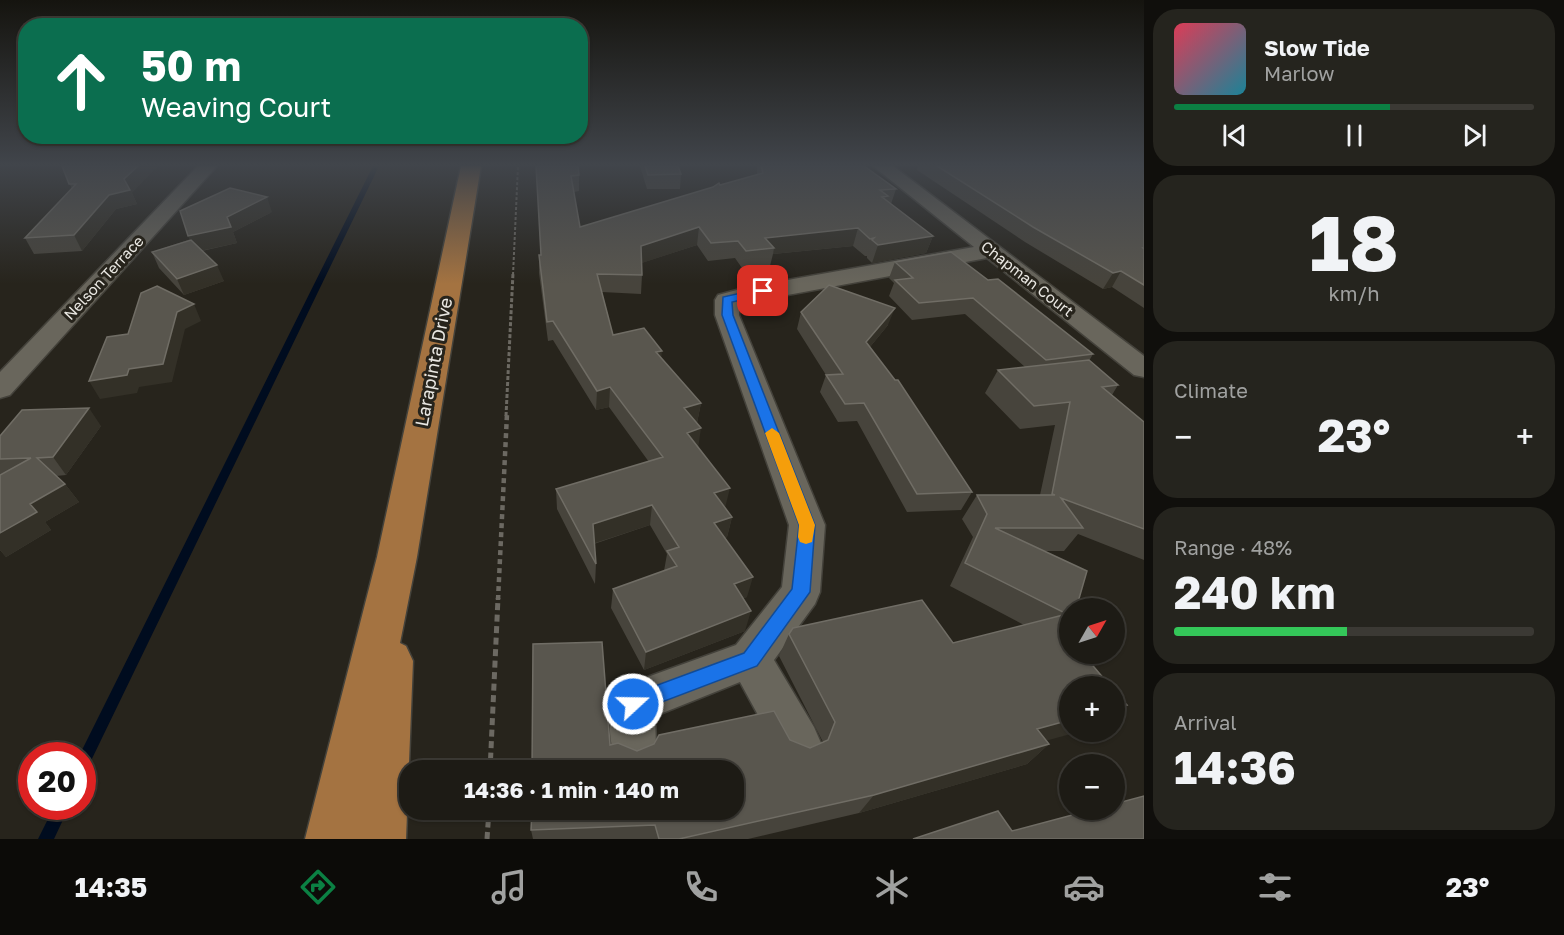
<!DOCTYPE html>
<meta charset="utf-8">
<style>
body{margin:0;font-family:"Golos Text",sans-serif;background:#25241e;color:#f1f3f6;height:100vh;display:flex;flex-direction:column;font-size:22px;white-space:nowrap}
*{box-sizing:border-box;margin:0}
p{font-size:20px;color:#a0a1a0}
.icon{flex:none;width:33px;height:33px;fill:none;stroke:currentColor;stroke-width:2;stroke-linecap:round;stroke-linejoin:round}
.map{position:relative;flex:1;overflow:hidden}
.drawer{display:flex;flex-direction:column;gap:9px;padding:9px;background:#100f0c;width:420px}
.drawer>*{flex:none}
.top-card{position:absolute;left:18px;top:18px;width:570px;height:126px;border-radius:24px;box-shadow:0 2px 4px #0004,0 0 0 2px #3b3934;background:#0b6e4f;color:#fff;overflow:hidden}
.needle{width:39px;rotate:51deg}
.buttons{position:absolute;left:1059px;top:598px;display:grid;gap:12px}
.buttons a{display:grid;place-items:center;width:66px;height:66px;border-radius:50%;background:#1d1b15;box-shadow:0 2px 4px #0004,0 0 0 2px #3b3934;font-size:30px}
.speed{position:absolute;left:18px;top:742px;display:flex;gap:12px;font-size:30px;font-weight:700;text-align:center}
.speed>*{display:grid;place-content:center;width:78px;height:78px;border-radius:50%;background:#1d1b15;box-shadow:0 2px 4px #0004,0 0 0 2px #3b3934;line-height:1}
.speed .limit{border:9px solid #d22;background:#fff;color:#111}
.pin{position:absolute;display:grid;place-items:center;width:51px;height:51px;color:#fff;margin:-26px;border-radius:12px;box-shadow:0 3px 9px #0006}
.me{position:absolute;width:66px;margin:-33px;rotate:69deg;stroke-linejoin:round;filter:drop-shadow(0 0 4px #0008)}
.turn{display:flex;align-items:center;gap:21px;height:126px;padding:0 24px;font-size:27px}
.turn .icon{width:78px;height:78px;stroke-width:2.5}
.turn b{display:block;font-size:42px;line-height:51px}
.big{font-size:45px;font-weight:700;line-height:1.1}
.drawer .tile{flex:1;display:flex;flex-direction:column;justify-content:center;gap:9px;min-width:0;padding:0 21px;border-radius:24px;background:#25241e}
.drawer .dial{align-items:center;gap:0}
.dial b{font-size:78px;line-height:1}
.song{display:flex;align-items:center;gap:18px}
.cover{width:72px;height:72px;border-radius:9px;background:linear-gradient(135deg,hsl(350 70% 55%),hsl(190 70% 35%))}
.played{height:6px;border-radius:3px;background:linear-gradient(90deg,#0b8043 60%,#3b3934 60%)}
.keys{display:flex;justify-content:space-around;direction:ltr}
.heat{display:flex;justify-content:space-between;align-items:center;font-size:33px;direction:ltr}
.charge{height:9px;border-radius:4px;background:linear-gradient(90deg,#34c759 48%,#3b3934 0)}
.trip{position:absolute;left:399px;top:760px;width:345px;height:60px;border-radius:24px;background:#1d1b15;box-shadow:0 2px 4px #0004,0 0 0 2px #3b3934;font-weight:700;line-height:60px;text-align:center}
.tabs{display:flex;height:96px;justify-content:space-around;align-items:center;background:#0c0b08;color:#a0a1a0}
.tabs .icon{width:42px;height:42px}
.tabs .selected{color:#0b8043}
.tabs b{font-size:27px;color:#f1f3f6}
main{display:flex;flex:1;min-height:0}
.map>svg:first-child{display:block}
</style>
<main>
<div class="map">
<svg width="1144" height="839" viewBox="0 0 1144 839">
<rect width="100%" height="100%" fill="#27241c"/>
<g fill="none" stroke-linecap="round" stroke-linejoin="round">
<path fill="#000c1f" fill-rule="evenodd" d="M373,166h6l-292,603 -5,2v-15h-3z
M54,807h15l-15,32h-16z"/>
<defs>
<path id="minor" d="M198,166h19l-207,229 -10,3v-26z
M873,166h20l251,190v21l-10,-2 -147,-117 -248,46v11l86,210 -5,67 -5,12 -41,56 40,67 7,16 -7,16 -16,7 -16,-7 -42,-77 -85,34 1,30 -7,16 -16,7 -16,-7c-10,-23 -9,-51 0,-74l119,-43 46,-58 7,-62 -74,-210v-15l3,-5 30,-8 226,-40z"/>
<path id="major" d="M461,166h20l-64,391 -17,86 6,3 7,15 -7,178h-101l72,-282z"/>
</defs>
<use href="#minor" stroke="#44423b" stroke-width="3"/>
<use href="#major" stroke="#44423b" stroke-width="3"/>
<path stroke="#6c6962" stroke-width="2" stroke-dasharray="3 2" stroke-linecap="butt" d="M513,275l5,-109"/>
<path stroke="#6c6962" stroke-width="3" stroke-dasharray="4 2" stroke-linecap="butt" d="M506,416l7,-143"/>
<path stroke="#6c6962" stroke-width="4.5" stroke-dasharray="5 4" stroke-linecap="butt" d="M498,600l9,-186"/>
<path stroke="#6c6962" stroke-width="5" stroke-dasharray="7 4.5" stroke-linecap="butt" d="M490,771l8,-173
M487,839l2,-29"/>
<use href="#minor" fill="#69665c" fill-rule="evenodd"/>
<use href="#major" fill="#a47341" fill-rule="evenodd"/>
</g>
<path fill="#47443c" d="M62,166l70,27 5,11 -21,5 -34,42 -48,3 -9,-16 47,-49z
M536,166l43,9v16l-5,1 6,35 177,-53v-8h107l32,23 -5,15 42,32 -7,17 -54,10 -5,-5v-2h-2l-12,-10 -80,8 -3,12 -28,2 -7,-10 -27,3 -11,-16 -56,18 1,12 -1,19 -39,-2 11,43 48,24 40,44 -4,20 1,24 27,61 7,9 -5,20 -2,1 22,59 -4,1 2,33 -101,39 -33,-62 2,-19 51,-18 3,-17 -17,-29 -56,19 2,20 -1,20 -38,-75 -1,-20 93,-27 -40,-55 -13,3 -43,-70 -5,1 -9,-68v-18h2z
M640,166h38l3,8 -1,15h-33z
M918,166h226v142l-32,-21 -9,2 -78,-47 -108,-72z
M272,212l-39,20 4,11 -35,8 22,30 -40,14 -25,-27 -7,-16z
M895,262l93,18 105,74 -4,7 29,24 -6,10 32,27v138l-66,-26 -14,17h-19l25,58 -24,132 3,3 -22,20 -168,49 -111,26h-215l-2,-9 1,-59 78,-26 27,6 153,-11 20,8 13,-6 -44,-86 10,-22 164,9 71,-18 -74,-39 23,-49 -11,-18 15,-24h63l15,-70 -35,4 -35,-36 13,-23 27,-3 -60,-53 -53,6 -23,-24 5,-13 -5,-5z
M801,312l87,13 -18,22 102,145 -11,18 -54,2 -50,-91 -19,1 -18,-30 6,-17 -29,-46z
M101,426l-35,49 -10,1 9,8 14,18 -34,20 6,8 -45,27 -6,-7v-114z"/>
<path fill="#333027" d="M138,166h20l-26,27 5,11 -21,5 -34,42 -8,-16 35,-40z
M267,197l5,15 -39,20 4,11 -42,9 -7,-16z
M699,227l-2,18 -58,19 2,-18z
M858,228l-5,18 -80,8 1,-6 -9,-10z
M933,236l-7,17 -54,10 6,-18z
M217,265l7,16 -40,14 -7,-16z
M1121,271l-9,16 -9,2 10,-16z
M194,304l7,17 -16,8 -13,53 -33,5 -2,6 -37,6 -11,-18 40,-12 48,-57z
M895,308l-7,17 -28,34 6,-17z
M662,351l-2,19 -4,-18z
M610,387l-1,20 -13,3 1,-19z
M701,403l-4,20 -16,5 3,-20z
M89,408l12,18 -35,49 -13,-18z
M701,428l-3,21 -11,-16z
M65,484l14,18 -34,20 6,8 -45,27 -6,-7v-17l30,-29z
M730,488l-5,20 -11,-15z
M652,505l-2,20 -58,19 1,-20z
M732,517l-5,20 -17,6 4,-20z
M753,577l-6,20 -19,7 6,-20z
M751,611l-6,20 -101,39 2,-18z
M1127,705l-13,10v-7z
M1070,720v12h8l-62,17 21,-20z
M1049,744l-22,20 -168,49 15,-18z"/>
<path fill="#59564e" stroke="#706d65" stroke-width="1.5" d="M62,166h76l-14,13 6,11 -21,5 -35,40 -49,3 51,-54h-7z
M536,166h42l1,9 -8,1 9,51 133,-40 6,-4 1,2 43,-12 -2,-7h103l32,23 -16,1 8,6 -6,1 51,39 -55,9 -6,-5 2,-2 -4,1 -12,-11 -93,10 9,10 -28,3 -8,-10 -27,2 -12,-16 -58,19 1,29 -45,-1 16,61 31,-7 18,23 -6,1 45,51 -17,5 17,20 -14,5 43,55 -16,5 18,24 -18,6 39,54 -19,7 17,27 -105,41 -33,-63 64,-23 -10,-15 12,-4 -27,-42 -59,19 3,40 -40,-75 107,-32 -53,-70 -13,4 -44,-70 -6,1 -8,-67h2z
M645,166h33l3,8 -33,1z
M937,166h207v82h-1l1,1v36l-23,-14 -8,2 -80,-46z
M230,188l37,9 -40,20 4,10 -43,9 -8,-25z
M191,240l26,25 -40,14 -25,-27z
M951,252l37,28 10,-1 95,75 -47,6 -73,-62 -54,5 -24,-23 18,-2 -18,-16z
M829,285l66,23 -29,34 29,38h3l74,112 -55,2 -53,-91 -19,1 -19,-29 17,-1 -42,-62z
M157,286l37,18 -17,8 -14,52 -34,5 -2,6 -38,6 18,-44 21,-3 13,-41z
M1089,360l29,25 -16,2 42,35v107l-83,-31 22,30h-88l92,43 -11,38h-6v23l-2,5 2,2v15h13l28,33h-41v33l-33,9 12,15 -175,51 -195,44h-20l-4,-14 -124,5 1,-20h202v-39h-202l1,-127 69,-2 8,103 8,-2 19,8 17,-7 5,-9 115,-24 16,29 20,8 18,-8 7,-18 -46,-88 4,-6 129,-28 31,43 114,-29 -102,-51 22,-49 -10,-19h78l-3,-1 18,-92 -36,4 -36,-36z
M89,408l-36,49 -16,1 28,26 -35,20 7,8 -37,21v-58l31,-17 -31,1v-23l22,-26z
M1114,691l13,14 -13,3z
M1144,796v43h-231l85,-28 14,20 79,-21h23v-6z"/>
<linearGradient id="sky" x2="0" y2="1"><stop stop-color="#15140f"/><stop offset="0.58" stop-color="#41454b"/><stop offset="1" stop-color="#41454b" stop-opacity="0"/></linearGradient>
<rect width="1144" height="284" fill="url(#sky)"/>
<path fill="#1a73e8" stroke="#114b97" stroke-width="1.5" d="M763,288l4,1v5l-35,8 1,13 82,210 -5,67 -53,74 -124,47 -8,-3 -2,-6 2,-7 119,-44 48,-64 7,-64 -77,-210 1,-18z"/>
<path fill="#f59e0b" d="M772,428l7,5 36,92 -3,17 -6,2 -6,-2 -2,-5 1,-12 -34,-92z"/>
<g text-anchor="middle" stroke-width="6" stroke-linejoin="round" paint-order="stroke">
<g font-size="15" fill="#eae8e3" stroke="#27241c">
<text transform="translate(104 278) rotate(-47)" y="5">Nelson Terrace</text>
<text transform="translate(1027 279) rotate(38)" y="5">Chapman Court</text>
</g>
<g font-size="18" fill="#eae8e3" stroke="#27241c">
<text transform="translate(434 362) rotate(-79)" y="6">Larapinta Drive</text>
</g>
</g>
</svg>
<div class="buttons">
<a><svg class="needle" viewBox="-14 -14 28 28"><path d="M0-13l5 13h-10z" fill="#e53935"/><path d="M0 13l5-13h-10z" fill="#a0a1a0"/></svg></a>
<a>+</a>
<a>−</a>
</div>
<div class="speed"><div class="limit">20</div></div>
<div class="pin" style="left:763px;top:291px;background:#d93025"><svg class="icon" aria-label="arrive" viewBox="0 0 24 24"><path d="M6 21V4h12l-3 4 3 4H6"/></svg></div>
<svg class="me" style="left:633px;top:704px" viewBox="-20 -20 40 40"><circle r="17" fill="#1a73e8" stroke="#fff" stroke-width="3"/><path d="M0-11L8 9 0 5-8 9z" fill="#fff"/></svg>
<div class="trip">14:36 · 1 min · 140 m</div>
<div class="top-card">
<div class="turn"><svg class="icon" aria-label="ahead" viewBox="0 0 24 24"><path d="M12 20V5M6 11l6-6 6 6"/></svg><div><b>50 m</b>Weaving Court</div></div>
</div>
</div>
<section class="drawer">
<div class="tile">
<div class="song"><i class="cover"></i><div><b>Slow Tide</b><p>Marlow</p></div></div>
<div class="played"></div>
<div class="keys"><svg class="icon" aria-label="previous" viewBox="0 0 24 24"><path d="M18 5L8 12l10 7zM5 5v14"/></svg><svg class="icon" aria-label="pause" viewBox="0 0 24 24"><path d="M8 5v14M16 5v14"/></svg><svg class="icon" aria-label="next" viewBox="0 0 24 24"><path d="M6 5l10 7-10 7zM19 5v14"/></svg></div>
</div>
<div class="tile dial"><b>18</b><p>km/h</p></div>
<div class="tile"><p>Climate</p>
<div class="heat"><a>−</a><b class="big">23°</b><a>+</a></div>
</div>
<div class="tile"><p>Range · 48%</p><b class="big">240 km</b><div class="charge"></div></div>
<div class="tile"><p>Arrival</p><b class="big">14:36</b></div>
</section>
</main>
<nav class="tabs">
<b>14:35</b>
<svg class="icon selected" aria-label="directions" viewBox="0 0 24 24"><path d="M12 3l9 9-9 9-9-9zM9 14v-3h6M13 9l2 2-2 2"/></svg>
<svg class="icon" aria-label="music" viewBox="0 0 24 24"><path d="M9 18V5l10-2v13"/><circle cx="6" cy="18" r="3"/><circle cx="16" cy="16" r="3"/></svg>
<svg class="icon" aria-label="phone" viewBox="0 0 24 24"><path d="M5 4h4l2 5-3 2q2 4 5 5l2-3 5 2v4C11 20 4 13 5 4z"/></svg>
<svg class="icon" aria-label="climate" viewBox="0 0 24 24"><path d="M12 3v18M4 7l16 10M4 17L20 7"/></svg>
<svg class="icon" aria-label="car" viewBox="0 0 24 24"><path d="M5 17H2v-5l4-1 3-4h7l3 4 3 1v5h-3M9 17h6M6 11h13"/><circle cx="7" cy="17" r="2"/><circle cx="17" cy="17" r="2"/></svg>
<svg class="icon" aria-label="filters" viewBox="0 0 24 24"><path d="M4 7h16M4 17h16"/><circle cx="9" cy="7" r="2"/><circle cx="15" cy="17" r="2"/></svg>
<b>23°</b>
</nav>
